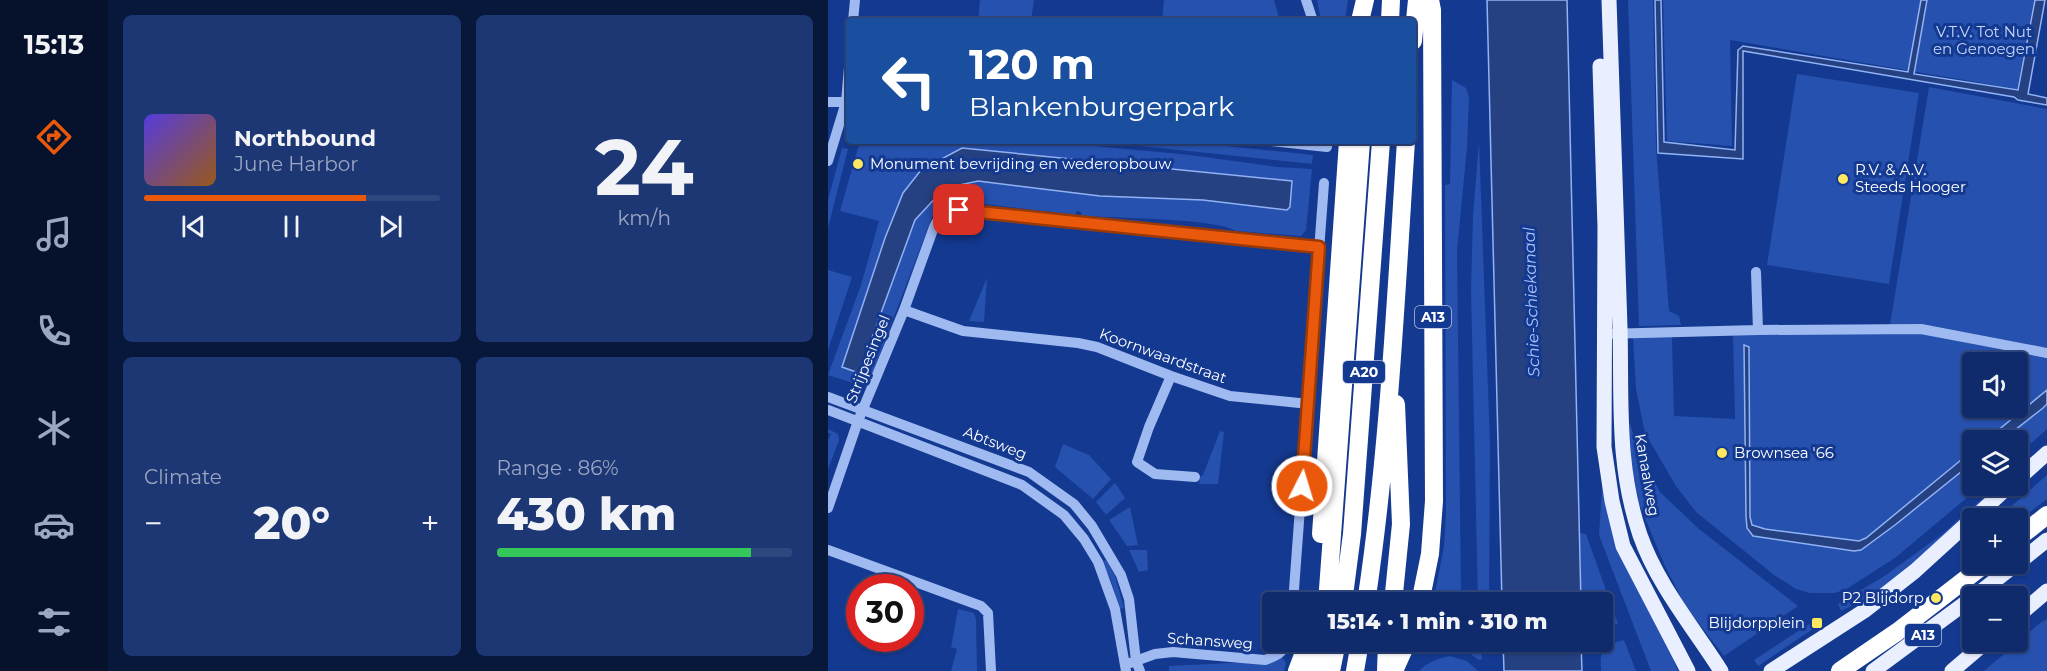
<!DOCTYPE html>
<meta charset="utf-8">
<style>
body{margin:0;font-family:Montserrat,sans-serif;background:#1d3774;color:#f1f3f6;height:100vh;display:flex;flex-direction:column;font-size:22px;white-space:nowrap}
*{box-sizing:border-box;margin:0}
p{font-size:20px;color:#9ba7c2}
.icon{flex:none;width:33px;height:33px;fill:none;stroke:currentColor;stroke-width:2;stroke-linecap:round;stroke-linejoin:round}
.map{position:relative;flex:1;overflow:hidden}
.drawer{display:flex;flex-direction:column;gap:15px;padding:15px;background:#08183b;width:720px}
.drawer>*{flex:none}
.guide{position:absolute;left:18px;top:18px;width:570px;height:126px;border-radius:6px;box-shadow:0 2px 4px #0004,0 0 0 2px #2f477f;background:#1a4fa0;color:#fff;overflow:hidden}
.tools{position:absolute;left:1134px;top:352px;display:grid;gap:12px}
.tools a{display:grid;place-items:center;width:66px;height:66px;border-radius:6px;background:#0f2b6c;box-shadow:0 2px 4px #0004,0 0 0 2px #2f477f;font-size:30px}
.speed{position:absolute;left:18px;top:574px;display:flex;gap:12px;font-size:30px;font-weight:700;text-align:center}
.speed>*{display:grid;place-content:center;width:78px;height:78px;border-radius:50%;background:#0f2b6c;box-shadow:0 2px 4px #0004,0 0 0 2px #2f477f;line-height:1}
.speed .limit{border:9px solid #d22;background:#fff;color:#111}
.pin{position:absolute;display:grid;place-items:center;width:51px;height:51px;color:#fff;margin:-26px;border-radius:12px;box-shadow:0 3px 9px #0006}
.me{position:absolute;width:66px;margin:-33px;rotate:5deg;stroke-linejoin:round;filter:drop-shadow(0 0 4px #0008)}
.turn{display:flex;align-items:center;gap:21px;height:126px;padding:0 24px;font-size:27px}
.turn .icon{width:78px;height:78px;stroke-width:2.5}
.turn b{display:block;font-size:42px;line-height:51px}
.big{font-size:45px;font-weight:800;line-height:1.1}
.drawer .widget{flex:1;display:flex;flex-direction:column;justify-content:center;gap:9px;min-width:0;padding:0 21px;border-radius:9px;background:#1d3774}
.drawer .dial{align-items:center;gap:0}
.dial b{font-size:78px;line-height:1}
.song{display:flex;align-items:center;gap:18px}
.cover{width:72px;height:72px;border-radius:9px;background:linear-gradient(135deg,hsl(250 70% 55%),hsl(30 70% 35%))}
.played{height:6px;border-radius:3px;background:linear-gradient(90deg,#ea580c 75%,#2f477f 75%)}
.keys{display:flex;justify-content:space-around;direction:ltr}
.heat{display:flex;justify-content:space-between;align-items:center;font-size:33px;direction:ltr}
.charge{height:9px;border-radius:4px;background:linear-gradient(90deg,#34c759 86%,#2f477f 0)}
.drawer .tiles{flex:1;display:grid;gap:15px;grid-template-columns:repeat(2,1fr)}
.trip{position:absolute;left:434px;top:592px;width:351px;height:60px;border-radius:6px;background:#0f2b6c;box-shadow:0 2px 4px #0004,0 0 0 2px #2f477f;font-weight:800;line-height:60px;text-align:center}
main{display:flex;flex:1;min-height:0}
.dock{display:flex;flex-direction:column;width:108px;justify-content:space-around;align-items:center;background:#06112b;color:#9ba7c2}
.dock .icon{width:42px;height:42px}
.dock .on{color:#ea580c}
.dock b{font-size:27px;color:#f1f3f6}
.map>svg:first-child{display:block}
</style>
<main>
<nav class="dock">
<b>15:13</b>
<svg class="icon on" aria-label="directions" viewBox="0 0 24 24"><path d="M12 3l9 9-9 9-9-9zM9 14v-3h6M13 9l2 2-2 2"/></svg>
<svg class="icon" aria-label="music" viewBox="0 0 24 24"><path d="M9 18V5l10-2v13"/><circle cx="6" cy="18" r="3"/><circle cx="16" cy="16" r="3"/></svg>
<svg class="icon" aria-label="phone" viewBox="0 0 24 24"><path d="M5 4h4l2 5-3 2q2 4 5 5l2-3 5 2v4C11 20 4 13 5 4z"/></svg>
<svg class="icon" aria-label="climate" viewBox="0 0 24 24"><path d="M12 3v18M4 7l16 10M4 17L20 7"/></svg>
<svg class="icon" aria-label="car" viewBox="0 0 24 24"><path d="M5 17H2v-5l4-1 3-4h7l3 4 3 1v5h-3M9 17h6M6 11h13"/><circle cx="7" cy="17" r="2"/><circle cx="17" cy="17" r="2"/></svg>
<svg class="icon" aria-label="filters" viewBox="0 0 24 24"><path d="M4 7h16M4 17h16"/><circle cx="9" cy="7" r="2"/><circle cx="15" cy="17" r="2"/></svg>
</nav>
<section class="drawer">
<div class="tiles">
<div class="widget">
<div class="song"><i class="cover"></i><div><b>Northbound</b><p>June Harbor</p></div></div>
<div class="played"></div>
<div class="keys"><svg class="icon" aria-label="previous" viewBox="0 0 24 24"><path d="M18 5L8 12l10 7zM5 5v14"/></svg><svg class="icon" aria-label="pause" viewBox="0 0 24 24"><path d="M8 5v14M16 5v14"/></svg><svg class="icon" aria-label="next" viewBox="0 0 24 24"><path d="M6 5l10 7-10 7zM19 5v14"/></svg></div>
</div>
<div class="widget dial"><b>24</b><p>km/h</p></div>
<div class="widget"><p>Climate</p>
<div class="heat"><a>−</a><b class="big">20°</b><a>+</a></div>
</div>
<div class="widget"><p>Range · 86%</p><b class="big">430 km</b><div class="charge"></div></div>
</div>
</section>
<div class="map">
<svg width="1219" height="671" viewBox="0 0 1219 671">
<rect width="100%" height="100%" fill="#143990"/>
<path fill="#2651af" fill-rule="evenodd" d="M152,0h54l-3,21h-53z
M336,0h110l6,21h-118z
M489,0h31l-3,21h-24z
M800,0h25l3,147 13,164 10,5 2,9 -42,1z
M835,0h371l-17,89 -287,-49 2,106 -65,-5z
M969,74l122,19 -30,191 -122,-19z
M624,80l14,8 3,9 -2,50 -10,104 4,342 -1,10h-27l11,-57 2,-32 -1,-329 5,-1z
M1101,87l118,22v288l-55,44h-20v16l-106,81 -7,3h-8l-104,-13 6,8 101,15 15,-6 103,-82v23h9l-86,72 -50,32 -11,3h-24l-14,-4 -22,-14 -78,-63 -20,-26 -31,-53 -9,-44 -3,-52 39,-1 2,80 61,3 -2,-85 156,-3zM1144,363h46v45h-46z
M32,141h181l149,14 87,12 35,2 -6,61 -5,6 -65,-5c-21,-13 -124,-13 -154,-15l-1,-4 -5,-1v4l-116,-14 -1,5 -14,-1 -11,7 -66,173 -3,2 -37,-12 33,-90 18,-64 -39,-10zM134,148l329,33 -4,29 -84,-10 -103,-4 -122,-15 -23,5 -15,7 -25,27 -73,147 43,-129z
M265,141h52v2l9,1 1,-3h22l136,14 -1,9z
M651,141l11,302 -1,160h-11l-7,-313 2,-74z
M14,148l6,1 -20,79v-28z
M0,270l24,7 -24,73z
M159,278l-3,44 -15,-1z
M1219,404v25l-29,26v-14h-17z
M802,423l8,29 22,40 39,37 99,77 -74,50 -38,-49 -21,-41 -25,-60 -15,-69z
M0,429l10,5 1,6 -11,29v-29l3,-6 -3,-1z
M392,431l4,1 -6,52h-19l1,-7 3,-2z
M235,444l26,11 22,24 -18,20 -38,-32z
M775,473l32,93 43,105h-27l-52,-136z
M1219,475v24l-29,22v-2h-12l-1,-7z
M287,483l10,15 -19,17 -10,-13z
M1169,486h6l-112,97 -21,14 -29,14 -3,-7 48,-29 55,-40z
M302,507l8,38 -11,1 -18,-26z
M752,533l6,1 32,90 -16,4v-25h-21z
M301,550h18l1,20 -9,2z
M278,560l9,16 9,32 -4,1 -10,-31 -8,-16z
M130,609l16,4 2,6 1,52h-26l6,-22 -6,-2z
M1219,619v52h-63l56,-48z
M981,624l4,5 -55,37 -4,-6z
M796,640l12,31h-35c-1,-24 1,-25 23,-31z
M629,642h23l2,17 -3,1 -13,-9 -13,-4z
M453,656l5,7 -2,8h-115v-5l101,-5z
M622,656l17,5 11,10h-59c7,-8 20,-13 31,-15z"/>
<path fill="#254182" stroke="#91b2f4" stroke-width="1.5" d="M659,0h80l14,603h-79z
M827,0h6l3,142 71,8 3,-100 5,-4 165,26 13,-72h6l-13,74 104,16 17,-90h10l-17,94 19,4v7l-29,-5 -4,-3 -271,-46v108l-85,-6z
M134,148l330,33 -2,26 -3,3 -84,-10 -103,-4 -122,-15 -23,5 -15,7 -25,27 -56,153 -17,-6 43,-129 18,-45 18,-23z
M916,345l5,2 1,170 2,8 13,4 94,12 7,-3 106,-87v12l-77,62 -34,25 -7,1 -101,-15 -6,-8 -1,-12z
M1219,390v14l-4,4 -42,33h-16z
M675,642h78l1,29h-78z"/>
<g fill="none" stroke-linecap="round" stroke-linejoin="round">
<path stroke="#9fb9f1" stroke-width="10" d="M478,0l7,21
M25,21l2,-21
M0,102h21
M443,141l56,6v-6
M0,161l18,-59 3,-35
M76,310l59,21 115,12 19,4 74,29 59,20 79,8
M930,330l163,-1 126,24
M775,334l155,-4 -2,-58
M343,376l-22,51 -12,35 18,12 40,3
M0,397l201,75 45,32 18,22 29,49 8,24 7,62 4,10
M0,410l194,75 42,30 20,24 14,23 17,47 11,62
M0,508l30,-87 46,-111 30,-83c5,-12 12,-16 25,-17l360,37
M0,550l153,56 7,7 3,58
M465,603l31,-420
M302,663l25,-9 18,-2 92,8c11,-4 18,-7 23,-18"/>
<path stroke="#e9efff" stroke-width="15" d="M781,0c3,109 7,218 11,327 2,73 -4,137 20,208 17,49 53,92 81,136
M772,66l5,161 -1,220 8,54 11,45 65,125
M1190,479l29,-26
M1145,519l36,-33
M1190,563l29,-23
M1146,597l42,-33
M1190,616l29,-25
M943,671l93,-60 51,-40 57,-52
M1045,671l99,-73
M1124,671l34,-29"/>
<path stroke="#fff" stroke-width="18" d="M532,21l5,-21
M562,21l1,-21
M585,41l4,-41
M493,534l27,-393
M1190,538l29,-23
M499,603l34,-462
M515,603l9,-69 29,-393
M538,603c23,-153 30,-308 40,-462
M565,603l8,-79 -5,-120
M592,603l10,-49 4,-53 -2,-491 -2,-10
M469,671l11,-29
M485,671l7,-29
M503,671l6,-29
M527,671l5,-29
M558,671l1,-29
M566,671l13,-29
M1012,671l57,-39 88,-68"/>
</g>
<g fill="none" stroke-linecap="round" stroke-linejoin="round">
<defs>
<path id="route" d="M131,210l360,37 -17,239"/>
</defs>
<use href="#route" stroke="#983908" stroke-width="15"/>
<use href="#route" stroke="#ea580c" stroke-width="10"/>
</g>
<g fill="#ffe75f" stroke="#143990" stroke-width="2">
<circle cx="30" cy="164" r="6"/>
<circle cx="1015" cy="179" r="6"/>
<circle cx="894" cy="453" r="6"/>
<circle cx="1108" cy="598" r="6"/>
<rect x="983" y="617" width="12" height="12" rx="3"/>
</g>
<g text-anchor="middle" stroke-width="6" stroke-linejoin="round" paint-order="stroke">
<g fill="#143990" stroke="#b8c4de" stroke-width="1.5">
<rect x="587" y="306" width="36" height="22" rx="4.5"/>
<rect x="515" y="361" width="42" height="22" rx="4.5"/>
<rect x="1077" y="624" width="36" height="22" rx="4.5"/>
</g>
<g font-size="14" font-weight="bold" fill="#fff">
<text x="605" y="322">A13</text>
<text x="536" y="377">A20</text>
<text x="1095" y="640">A13</text>
</g>
<g font-size="15" fill="#c6d7fc" stroke="#143990">
<text x="1156" y="37">V.T.V. Tot Nut<tspan x="1156" dy="17">en Genoegen</tspan></text>
</g>
<g font-size="15" fill="#fff" stroke="#143990" text-anchor="start">
<text x="42" y="169">Monument bevrijding en wederopbouw</text>
<text x="1027" y="175">R.V. &amp; A.V.<tspan x="1027" dy="17">Steeds Hooger</tspan></text>
<text x="906" y="458">Brownsea '66</text>
<text x="1096" y="603" text-anchor="end">P2 Blijdorp</text>
<text x="977" y="628" text-anchor="end">Blijdorpplein</text>
</g>
<g font-size="15" fill="#fff" stroke="#143990">
<text transform="translate(335 356) rotate(20)" y="5">Koornwaardstraat</text>
<text transform="translate(40 359) rotate(-68)" y="5">Strijpesingel</text>
<text transform="translate(167 443) rotate(21)" y="5">Abtsweg</text>
<text transform="translate(819 475) rotate(80)" y="5">Kanaalweg</text>
<text transform="translate(382 641) rotate(4)" y="5">Schansweg</text>
</g>
<g font-size="16" font-style="italic" fill="#abc4f8" stroke="#143990">
<text transform="translate(703 302) rotate(-92)" y="6">Schie-Schiekanaal</text>
</g>
</g>
</svg>
<div class="tools">
<a><svg class="icon" aria-label="sound" viewBox="0 0 24 24"><path d="M4 9h4l5-4v14l-5-4H4zM17 9q2 3 0 6"/></svg></a>
<a><svg class="icon" aria-label="layers" viewBox="0 0 24 24"><path d="M12 4l9 5-9 5-9-5zM3 14l9 5 9-5"/></svg></a>
<a>+</a>
<a>−</a>
</div>
<div class="speed"><div class="limit">30</div></div>
<div class="pin" style="left:131px;top:210px;background:#d93025"><svg class="icon" aria-label="arrive" viewBox="0 0 24 24"><path d="M6 21V4h12l-3 4 3 4H6"/></svg></div>
<svg class="me" style="left:474px;top:486px" viewBox="-20 -20 40 40"><circle r="17" fill="#ea580c" stroke="#fff" stroke-width="3"/><path d="M0-11L8 9 0 5-8 9z" fill="#fff"/></svg>
<div class="trip">15:14 · 1 min · 310 m</div>
<div class="guide">
<div class="turn"><svg class="icon" aria-label="left" viewBox="0 0 24 24"><path d="M17 20v-9H6M10 6l-5 5 5 5"/></svg><div><b>120 m</b>Blankenburgerpark</div></div>
</div>
</div>
</main>
